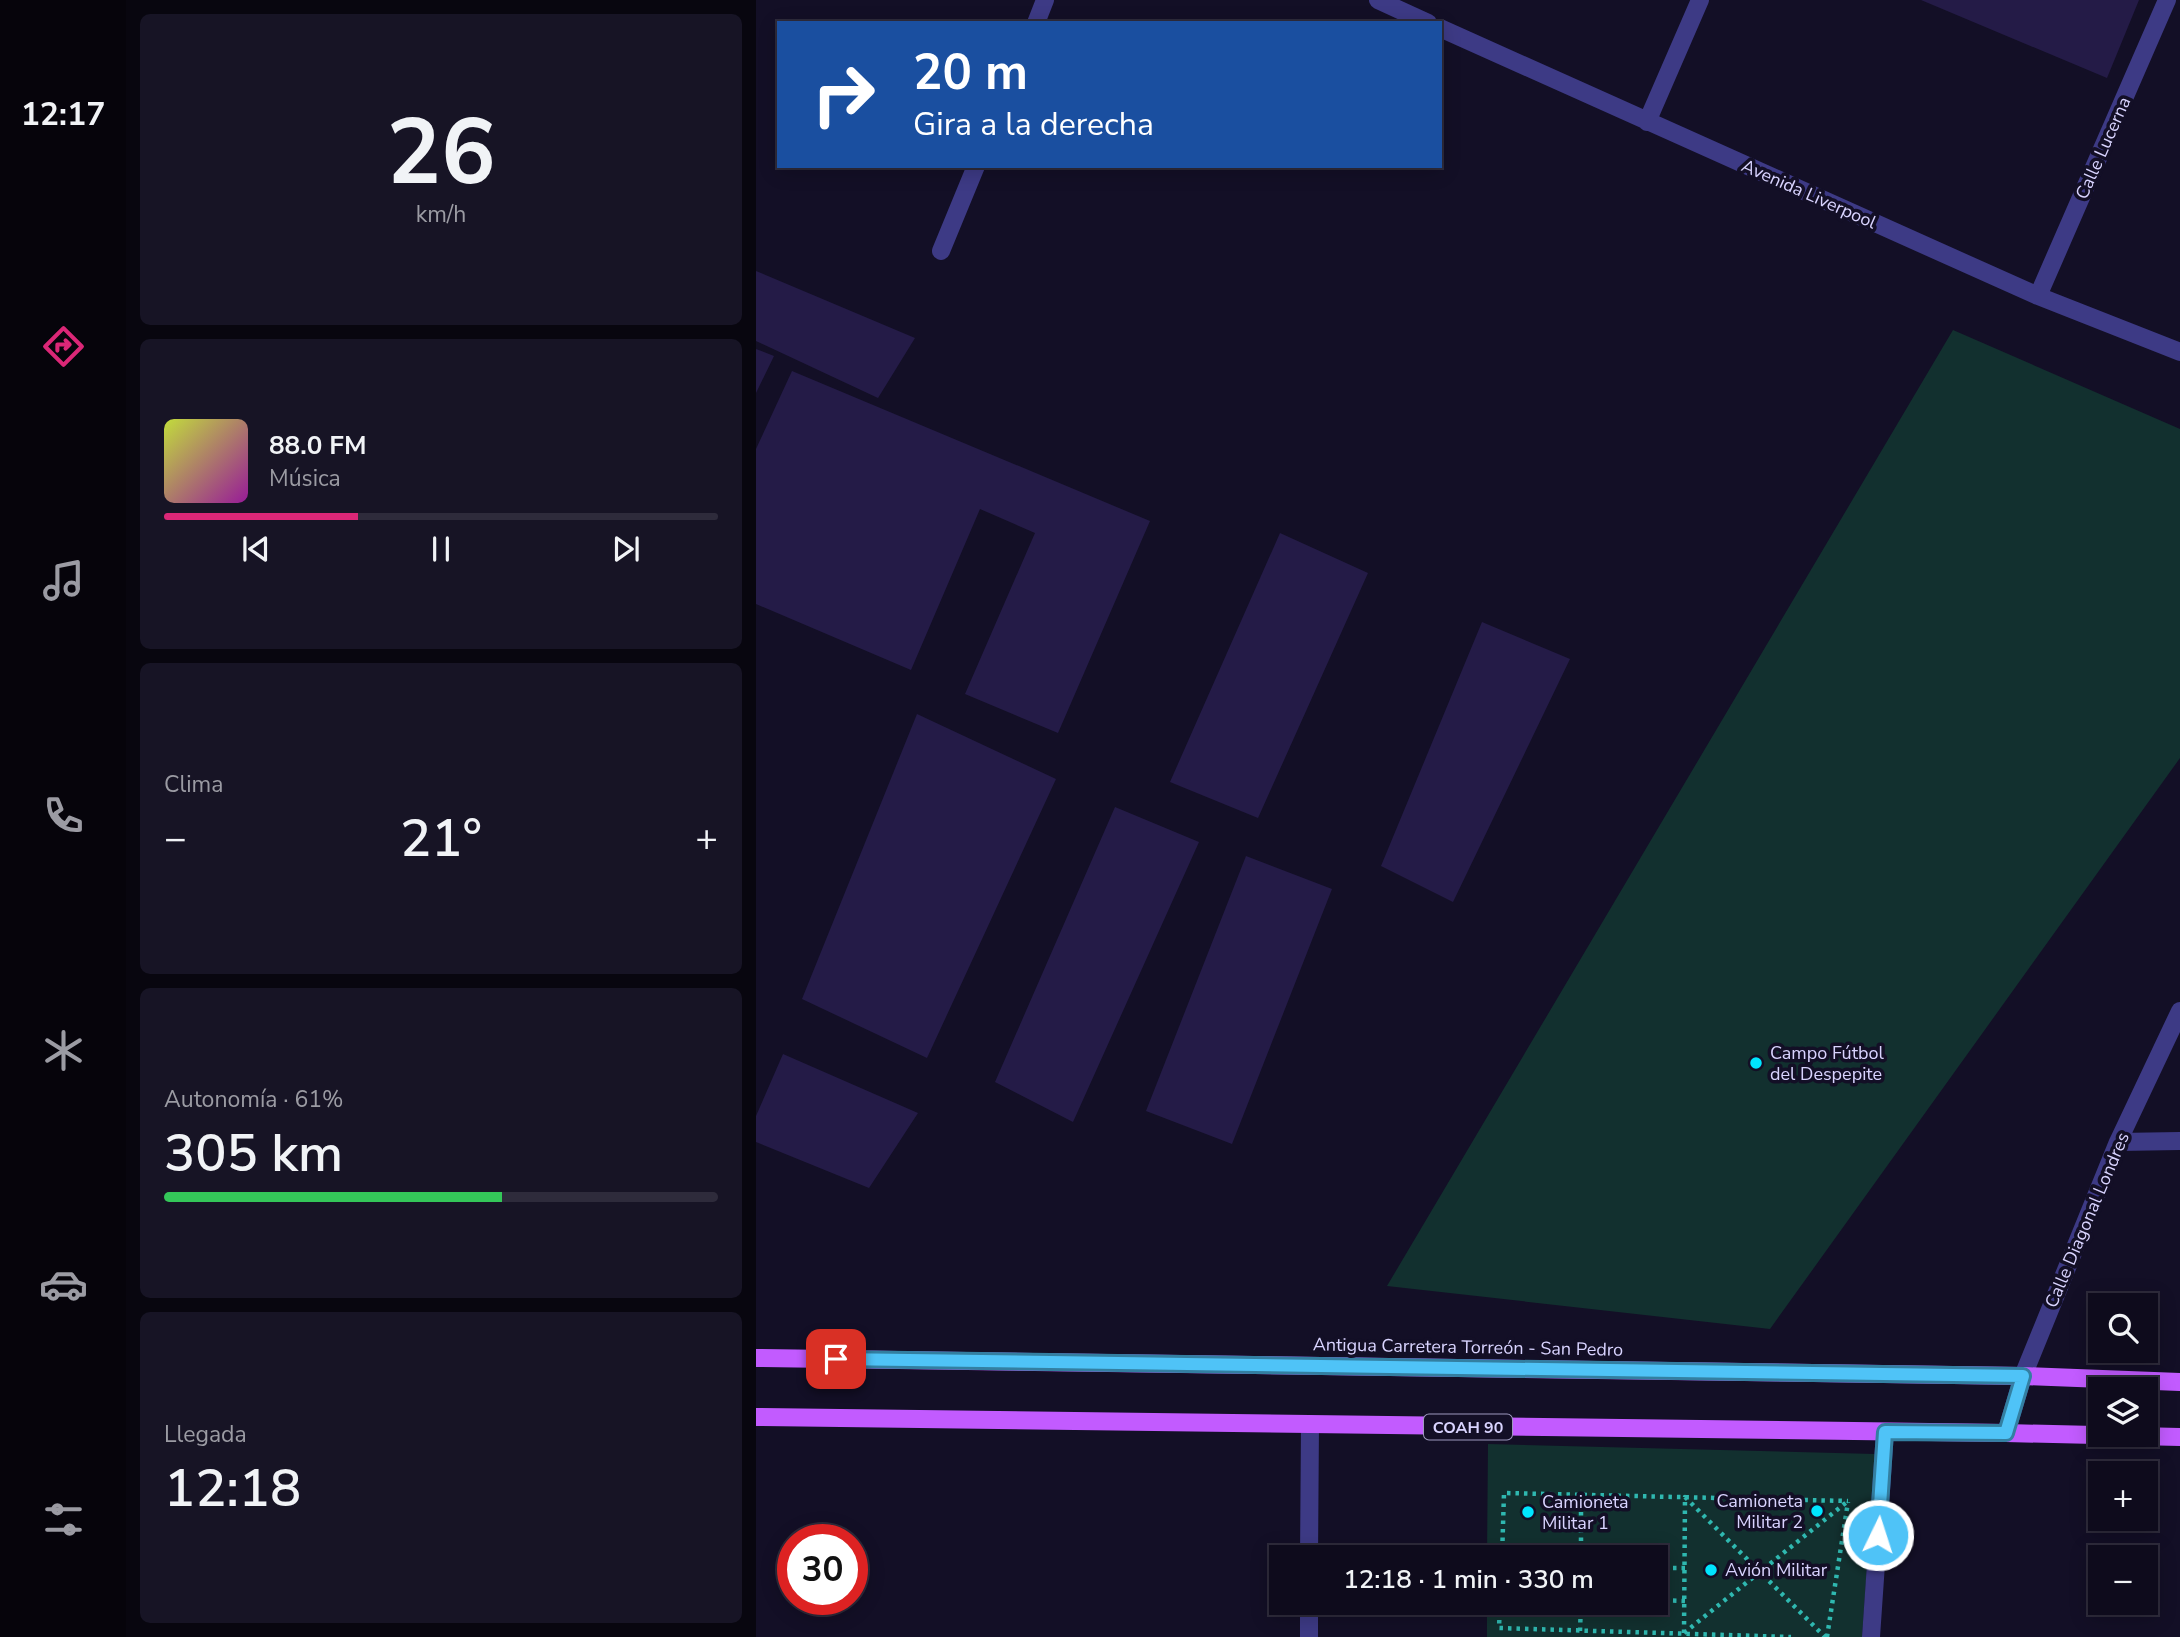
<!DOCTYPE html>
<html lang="es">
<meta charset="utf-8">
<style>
body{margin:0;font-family:"Nunito Sans",sans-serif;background:#171425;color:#f1f3f6;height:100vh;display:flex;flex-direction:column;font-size:26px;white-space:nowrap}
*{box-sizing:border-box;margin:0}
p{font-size:23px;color:#9b9ba3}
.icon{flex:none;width:38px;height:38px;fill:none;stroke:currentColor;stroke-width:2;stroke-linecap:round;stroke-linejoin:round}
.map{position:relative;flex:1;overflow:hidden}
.side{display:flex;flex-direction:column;gap:14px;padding:14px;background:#08060f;width:630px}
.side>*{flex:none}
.top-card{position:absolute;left:21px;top:21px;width:665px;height:147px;border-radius:0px;box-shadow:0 4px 18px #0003,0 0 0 2px #2e2b3b;background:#1a4fa0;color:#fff;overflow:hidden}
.tools{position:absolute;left:1332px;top:1293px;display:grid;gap:14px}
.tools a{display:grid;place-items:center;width:70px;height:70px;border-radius:0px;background:#0e0b1c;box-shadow:0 4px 18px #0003,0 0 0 2px #2e2b3b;font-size:35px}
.speed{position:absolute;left:21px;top:1524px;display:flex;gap:14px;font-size:35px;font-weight:700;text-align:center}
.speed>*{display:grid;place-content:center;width:91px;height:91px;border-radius:50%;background:#0e0b1c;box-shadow:0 4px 18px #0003,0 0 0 2px #2e2b3b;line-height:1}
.speed .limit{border:10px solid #d22;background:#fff;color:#111}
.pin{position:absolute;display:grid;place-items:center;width:60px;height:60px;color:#fff;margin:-30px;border-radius:14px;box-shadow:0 4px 10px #0006}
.me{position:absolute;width:77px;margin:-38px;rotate:4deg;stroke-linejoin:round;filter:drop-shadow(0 0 5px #0008)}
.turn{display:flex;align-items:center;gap:24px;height:147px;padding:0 21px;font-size:32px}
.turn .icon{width:91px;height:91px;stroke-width:2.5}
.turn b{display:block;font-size:49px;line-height:60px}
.big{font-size:52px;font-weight:600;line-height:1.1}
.side .widget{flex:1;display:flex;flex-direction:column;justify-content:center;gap:10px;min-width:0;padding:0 24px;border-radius:10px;background:#171425}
.side .dial{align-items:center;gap:0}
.dial b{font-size:91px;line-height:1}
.song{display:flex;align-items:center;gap:21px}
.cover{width:84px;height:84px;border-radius:10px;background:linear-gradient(135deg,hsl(70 70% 55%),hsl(300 70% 35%))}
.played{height:7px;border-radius:4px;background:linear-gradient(90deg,#db2777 35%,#2e2b3b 35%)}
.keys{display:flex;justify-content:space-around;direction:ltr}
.heat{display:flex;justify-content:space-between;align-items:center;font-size:38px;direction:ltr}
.charge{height:10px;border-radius:5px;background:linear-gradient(90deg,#34c759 61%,#2e2b3b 0)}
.trip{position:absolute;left:513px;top:1545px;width:399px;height:70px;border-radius:0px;background:#0e0b1c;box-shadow:0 4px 18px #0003,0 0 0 2px #2e2b3b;font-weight:600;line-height:70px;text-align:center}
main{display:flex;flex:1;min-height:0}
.tab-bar{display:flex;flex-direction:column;width:126px;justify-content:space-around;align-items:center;background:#06040b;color:#9b9ba3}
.tab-bar .icon{width:49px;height:49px}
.tab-bar .current{color:#db2777}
.tab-bar b{font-size:32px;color:#f1f3f6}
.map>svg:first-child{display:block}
</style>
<main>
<nav class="tab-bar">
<b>12:17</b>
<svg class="icon current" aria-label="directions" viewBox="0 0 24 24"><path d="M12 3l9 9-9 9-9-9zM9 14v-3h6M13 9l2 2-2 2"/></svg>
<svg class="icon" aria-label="music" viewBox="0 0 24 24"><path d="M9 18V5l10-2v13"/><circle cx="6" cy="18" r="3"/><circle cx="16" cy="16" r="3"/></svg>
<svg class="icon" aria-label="phone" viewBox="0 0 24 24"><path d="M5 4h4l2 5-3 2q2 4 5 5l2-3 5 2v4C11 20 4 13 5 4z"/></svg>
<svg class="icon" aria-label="climate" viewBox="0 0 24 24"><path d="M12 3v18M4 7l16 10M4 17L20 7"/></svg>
<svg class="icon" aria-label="car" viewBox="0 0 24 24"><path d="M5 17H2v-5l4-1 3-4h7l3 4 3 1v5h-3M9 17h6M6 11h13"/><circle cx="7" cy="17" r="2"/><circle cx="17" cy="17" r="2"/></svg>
<svg class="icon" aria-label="filters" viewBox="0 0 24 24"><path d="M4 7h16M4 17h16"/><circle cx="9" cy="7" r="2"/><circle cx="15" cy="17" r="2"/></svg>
</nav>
<section class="side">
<div class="widget dial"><b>26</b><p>km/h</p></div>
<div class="widget">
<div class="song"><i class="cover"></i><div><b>88.0 FM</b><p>Música</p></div></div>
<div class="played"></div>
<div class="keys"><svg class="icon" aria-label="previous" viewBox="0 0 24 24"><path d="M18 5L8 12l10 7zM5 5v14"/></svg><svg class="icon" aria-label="pause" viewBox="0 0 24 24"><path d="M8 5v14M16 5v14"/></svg><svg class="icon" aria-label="next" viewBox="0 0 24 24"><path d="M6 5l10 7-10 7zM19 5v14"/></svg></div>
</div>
<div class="widget"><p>Clima</p>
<div class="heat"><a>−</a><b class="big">21°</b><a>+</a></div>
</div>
<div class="widget"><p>Autonomía · 61%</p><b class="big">305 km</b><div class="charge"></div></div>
<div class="widget"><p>Llegada</p><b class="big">12:18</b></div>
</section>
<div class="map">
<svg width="1424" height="1637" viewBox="0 0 1424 1637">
<rect width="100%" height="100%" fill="#130f26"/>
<path fill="#12302f" d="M1197,330l227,99v329l-410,571 -383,-43z
M732,1444l387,10 -13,183h-375v-34h169v-45l-169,-1z"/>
<path fill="#241b47" d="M1165,0h218l-32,78z
M0,271l159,67 -37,60 -122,-57z
M0,349l18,7 -18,37z
M36,371l358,150 -92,212 -93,-39 70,-161 -55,-24 -69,161 -155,-66v-155z
M524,533l88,40 -110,245 -88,-36z
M726,622l88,37 -117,243 -72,-36z
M161,714l139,65 -129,279 -125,-59z
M359,807l84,35 -126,280 -78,-40z
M490,856l86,33 -100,255 -86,-33z
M27,1054l135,59 -49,75 -113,-46v-26z"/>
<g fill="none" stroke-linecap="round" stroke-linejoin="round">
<path stroke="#2fb8b0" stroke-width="4.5" stroke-dasharray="3.5 5" stroke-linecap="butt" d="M746,1558l2,-65 344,8
M825,1558v-63
M900,1568h29
M900,1600l29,1
M744,1603l-1,25 292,9
M824,1631l1,-28
M928,1633l1,-136 140,140
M928,1633l164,-132
M1071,1637l21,-135"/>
<path stroke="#3d3a85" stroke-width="18" d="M622,0l50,23
M280,23l9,-23
M684,28l598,268 142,56
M891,122l53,-122
M185,251l35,-85
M1282,296l129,-296
M1362,1142l62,-1
M1250,1433l17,-57 95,-234 62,-131
M553,1558l1,-134
M553,1637v-34
M1115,1637l14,-205"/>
<path stroke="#c25bff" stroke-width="18" d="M0,1358l1267,18 157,6
M0,1417l1250,16 174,4"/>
</g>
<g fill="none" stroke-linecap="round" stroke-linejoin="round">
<defs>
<path id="route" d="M80,1359l1187,17 -17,57 -121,-1 -7,103"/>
</defs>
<use href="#route" stroke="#337fa1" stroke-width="18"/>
<use href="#route" stroke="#4fc3f7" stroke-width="12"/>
</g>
<g fill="#00e5ff" stroke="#130f26" stroke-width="2.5">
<circle cx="1000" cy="1063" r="7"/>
<circle cx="1061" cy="1511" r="7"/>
<circle cx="772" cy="1512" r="7"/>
<circle cx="955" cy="1570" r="7"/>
</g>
<g text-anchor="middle" stroke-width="7" stroke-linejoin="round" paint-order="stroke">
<rect fill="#130f26" stroke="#9e99be" stroke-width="2" x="668" y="1414.5" width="88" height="25" rx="5"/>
<g font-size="16" font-weight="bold" fill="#d9d4ff">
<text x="712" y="1433">COAH 90</text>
</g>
<g font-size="18" fill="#d9d4ff" stroke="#130f26">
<text transform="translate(1347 148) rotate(-66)" y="6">Calle Lucerna</text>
<text transform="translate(1053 194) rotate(24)" y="6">Avenida Liverpool</text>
<text transform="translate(1331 1220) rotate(-67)" y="6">Calle Diagonal Londres</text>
<text transform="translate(712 1347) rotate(1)" y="6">Antigua Carretera Torreón - San Pedro</text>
</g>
<g font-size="18" fill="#d9d4ff" stroke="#130f26" text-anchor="start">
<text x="1014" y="1059">Campo Fútbol<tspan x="1014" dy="21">del Despepite</tspan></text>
<text x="1047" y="1507" text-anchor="end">Camioneta<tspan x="1047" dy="21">Militar 2</tspan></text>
<text x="786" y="1508">Camioneta<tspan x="786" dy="21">Militar 1</tspan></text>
<text x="969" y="1576">Avión Militar</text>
</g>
</g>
</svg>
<div class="tools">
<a><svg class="icon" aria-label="search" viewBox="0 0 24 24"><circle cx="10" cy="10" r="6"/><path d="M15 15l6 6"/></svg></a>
<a><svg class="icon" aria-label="layers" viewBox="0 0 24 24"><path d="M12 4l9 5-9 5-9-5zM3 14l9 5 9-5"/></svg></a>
<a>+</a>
<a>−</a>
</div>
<div class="speed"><div class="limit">30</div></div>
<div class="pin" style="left:80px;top:1359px;background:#d93025"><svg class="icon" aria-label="arrive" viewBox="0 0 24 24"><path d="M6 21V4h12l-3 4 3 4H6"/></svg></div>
<svg class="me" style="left:1122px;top:1535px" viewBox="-20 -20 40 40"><circle r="17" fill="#4fc3f7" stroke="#fff" stroke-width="3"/><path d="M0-11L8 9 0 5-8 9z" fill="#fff"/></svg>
<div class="trip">12:18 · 1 min · 330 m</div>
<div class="top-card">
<div class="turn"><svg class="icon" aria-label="right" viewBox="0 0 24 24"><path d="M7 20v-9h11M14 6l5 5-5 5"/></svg><div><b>20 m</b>Gira a la derecha</div></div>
</div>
</div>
</main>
